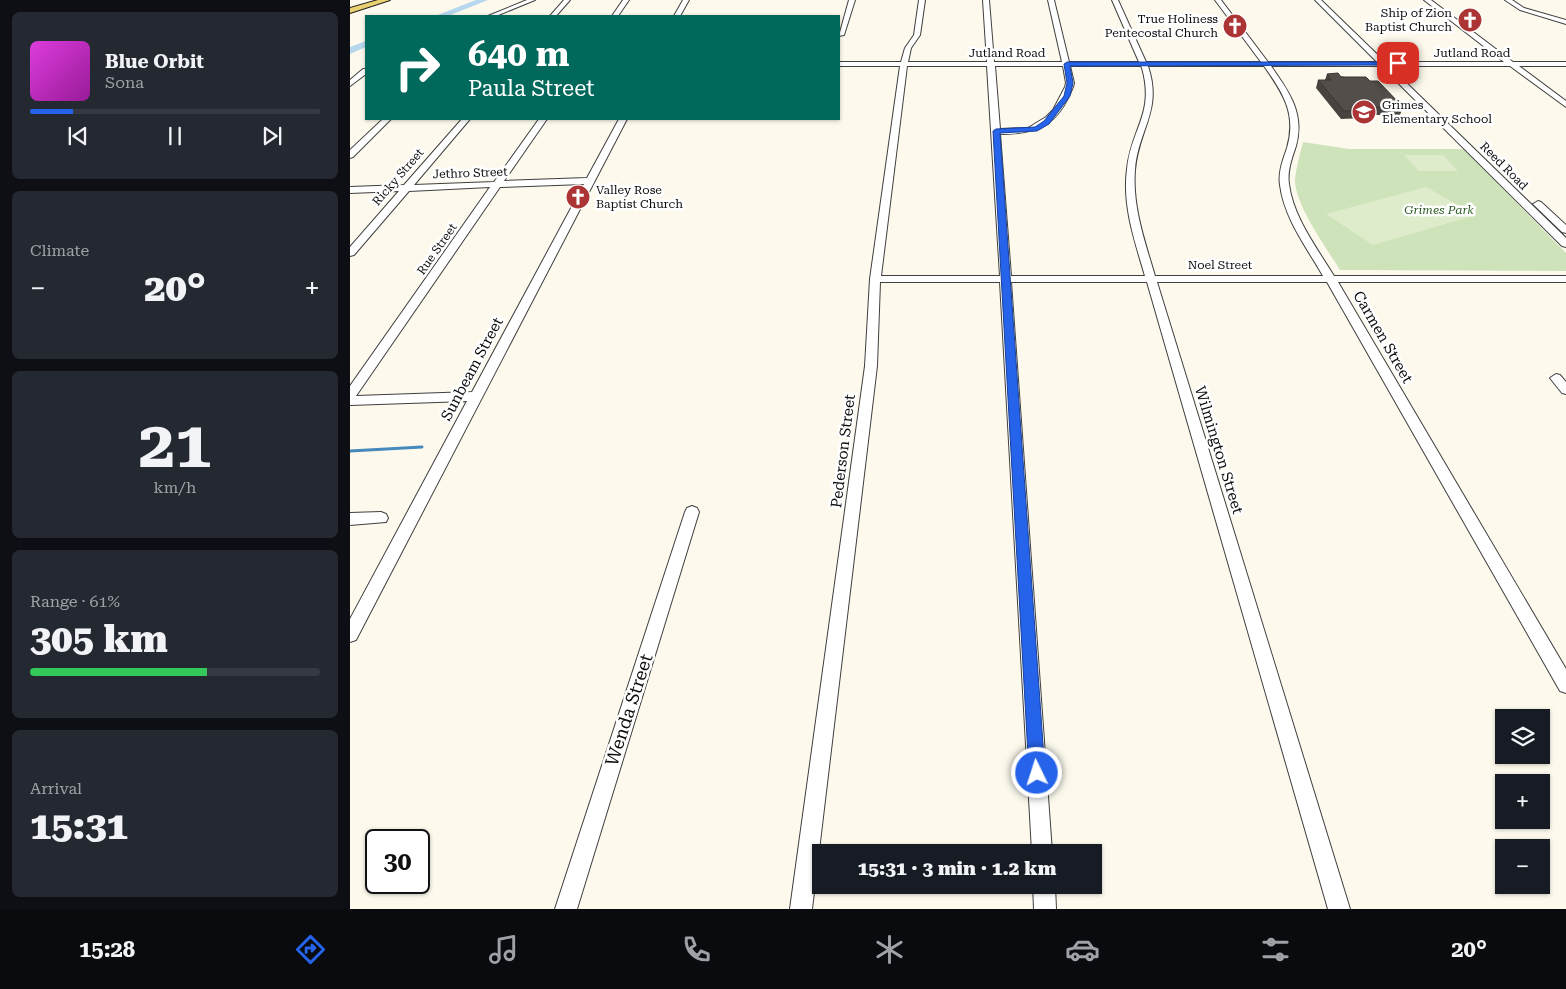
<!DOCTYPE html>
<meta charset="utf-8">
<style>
body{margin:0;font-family:"Roboto Serif",serif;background:#242831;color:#f1f3f6;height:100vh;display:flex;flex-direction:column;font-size:19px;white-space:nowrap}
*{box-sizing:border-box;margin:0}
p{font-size:16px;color:#9ea1a6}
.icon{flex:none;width:28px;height:28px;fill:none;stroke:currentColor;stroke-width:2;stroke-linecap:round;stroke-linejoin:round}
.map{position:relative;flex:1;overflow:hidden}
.details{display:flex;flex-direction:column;gap:12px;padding:12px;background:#0d0f14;width:350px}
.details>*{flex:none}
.banner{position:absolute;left:15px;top:15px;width:475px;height:105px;border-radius:0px;box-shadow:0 1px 4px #0004;background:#00695c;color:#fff;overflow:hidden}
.buttons{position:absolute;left:1145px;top:709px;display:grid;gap:10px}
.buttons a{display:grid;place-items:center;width:55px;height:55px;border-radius:0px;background:#171b24;box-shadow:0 1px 4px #0004;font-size:25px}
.speed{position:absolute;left:15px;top:829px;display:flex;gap:10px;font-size:25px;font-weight:700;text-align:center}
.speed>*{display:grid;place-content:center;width:65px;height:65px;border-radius:50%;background:#171b24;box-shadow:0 1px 4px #0004;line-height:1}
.speed .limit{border:2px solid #111;border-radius:8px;background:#fff;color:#111}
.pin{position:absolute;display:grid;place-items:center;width:42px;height:42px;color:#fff;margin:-21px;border-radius:10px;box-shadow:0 2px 8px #0006}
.me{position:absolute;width:55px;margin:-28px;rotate:356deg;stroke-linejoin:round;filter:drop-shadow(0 0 4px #0008)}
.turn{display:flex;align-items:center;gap:18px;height:105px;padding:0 20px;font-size:22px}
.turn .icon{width:65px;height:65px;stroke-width:2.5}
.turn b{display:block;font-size:35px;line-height:42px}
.big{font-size:38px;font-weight:800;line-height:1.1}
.details .card{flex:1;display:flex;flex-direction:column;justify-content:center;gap:8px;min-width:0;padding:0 18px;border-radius:8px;background:#242831}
.details .dial{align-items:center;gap:0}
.dial b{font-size:65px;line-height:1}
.song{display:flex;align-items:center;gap:15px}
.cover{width:60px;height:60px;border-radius:8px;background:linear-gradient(135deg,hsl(300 70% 55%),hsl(300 70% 35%))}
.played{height:5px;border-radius:2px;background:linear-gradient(90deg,#2563eb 15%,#363941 15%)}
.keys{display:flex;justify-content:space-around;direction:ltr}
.heat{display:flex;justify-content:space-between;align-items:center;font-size:28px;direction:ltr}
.charge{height:8px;border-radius:4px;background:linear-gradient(90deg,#34c759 61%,#363941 0)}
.trip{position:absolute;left:462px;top:844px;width:290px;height:50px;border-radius:0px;background:#171b24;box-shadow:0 1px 4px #0004;font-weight:800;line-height:50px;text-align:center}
.dock{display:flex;height:80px;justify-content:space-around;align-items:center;background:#090b0e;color:#9ea1a6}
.dock .icon{width:35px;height:35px}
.dock .selected{color:#2563eb}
.dock b{font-size:22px;color:#f1f3f6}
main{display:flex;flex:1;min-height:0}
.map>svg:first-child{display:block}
</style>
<main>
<section class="details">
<div class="card">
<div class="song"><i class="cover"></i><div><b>Blue Orbit</b><p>Sona</p></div></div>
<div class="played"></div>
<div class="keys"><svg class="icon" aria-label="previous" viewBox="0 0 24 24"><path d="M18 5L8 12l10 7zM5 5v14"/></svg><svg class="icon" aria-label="pause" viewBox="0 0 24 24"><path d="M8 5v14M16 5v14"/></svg><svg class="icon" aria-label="next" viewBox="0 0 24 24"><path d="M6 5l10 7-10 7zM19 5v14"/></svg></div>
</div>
<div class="card"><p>Climate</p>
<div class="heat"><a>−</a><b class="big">20°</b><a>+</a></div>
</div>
<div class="card dial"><b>21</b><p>km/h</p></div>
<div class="card"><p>Range · 61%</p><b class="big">305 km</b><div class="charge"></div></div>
<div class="card"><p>Arrival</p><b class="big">15:31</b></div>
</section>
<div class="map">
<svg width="1216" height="909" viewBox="0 0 1216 909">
<rect width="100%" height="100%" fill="#fdfaed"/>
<path fill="#cee3ba" d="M953,142l46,7h115l102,104v18l-226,-1c-13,-21 -45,-65 -45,-90 1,-12 5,-26 8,-38z"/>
<path fill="#dfeccb" d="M1054,155h39l15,16h-39z
M1076,187l50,28 -103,30 -47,-31z"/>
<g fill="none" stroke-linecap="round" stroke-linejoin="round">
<path stroke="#4689bd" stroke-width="3" d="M0,451l72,-4"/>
<path fill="#b7d7ef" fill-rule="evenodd" d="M126,0h12l-40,16h-13z
M16,41v6l-16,7v-7z"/>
<defs>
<path id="minor" d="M177,0h8l-39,16h-8z
M214,0h6l-14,16h-6z
M273,0h6l-11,16h-6z
M333,0h6l-9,16h-6z
M499,0h6l-11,35 -5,1z
M569,0h6l-5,35 -9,13 -3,14h79l-4,-62h6l5,62h68l-14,-62h6l15,62h70l-27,-62h6l28,62h115l-46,-62h6l47,62h109l-62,-62h6l64,62h119l-80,-62h7l82,62h53v4h-47l47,35v6l-56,-41h-121l177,172v9l-4,-1 -181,-180h-110c18,26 34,47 25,80 -4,12 -9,25 -7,38 4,33 28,64 45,92h232v6h-228l228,387v24l-6,-2 -233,-409h-170l193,627h-22l-181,-627h-136l41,570h-20l-32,-570h-120l-3,84 -65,543h-22l75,-543 5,-87 30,-213h-61v-4h62l4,-14 9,-13zM557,66h80l13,210h-119zM645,66h68l3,17 -1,4 -12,23 -7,7 -18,11 -28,1zM720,66h71l1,2c13,46 -11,60 -15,101 -5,36 8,73 18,107h-134l-11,-142c39,0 58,-9 73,-47l1,-4zM798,66h116c19,27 33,48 23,82 -4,12 -9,24 -7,37 4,33 27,63 43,91h-168c-10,-34 -23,-70 -20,-106 3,-41 28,-59 13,-104z
M1155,0h7l12,8 42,12v4l-46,-14z
M13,69h3v5l-16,12v-6z
M33,119h8l-38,38 -3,1v-8z
M112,119h8l-56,66 80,-3 45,-63h8l-43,62 83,-3 32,-59h8l-271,521 -6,2v-23l117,-218 -117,4v-19l140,-199 -81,4 -55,64 -4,1v-9l49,-56 -49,2v-6l54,-2zM234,184l-112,208 -116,4 144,-209z
M1188,201l3,1 25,23v8l-4,-1 -27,-26 -2,-2z
M1206,374l4,1 6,7v12l-4,-1 -12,-15z
M342,506l5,2 2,4 -122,397h-22l130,-397 2,-4z
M31,512l5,2 2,4 -2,4 -36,3v-12z
M683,885h22l1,24h-22z"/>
<path id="major" d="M28,0h12l-40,13v-5z"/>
</defs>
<use href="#minor" stroke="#3f3f3f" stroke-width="2"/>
<use href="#major" stroke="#1d1d1d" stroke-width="2"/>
<use href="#minor" fill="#fff" fill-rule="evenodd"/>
<use href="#major" fill="#e9d171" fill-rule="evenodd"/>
</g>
<path fill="#47433f" d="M977,74l43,7 33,26 -3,8h-35l-1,3 -23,1 -25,-31 2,-8h7z"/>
<path fill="#534e49" stroke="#3a3733" d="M988,73l3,4h25l4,4h8l25,26h-39l3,3 -23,1 -26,-31h13l-4,-6z"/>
<path fill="#2563eb" stroke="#184099" d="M717,62h331l3,1 -3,2 -328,1 3,17 -3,13 -21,28 -12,7 -37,2 45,640 -3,6 -5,2 -6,-2 -2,-6 -36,-642 3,-2 39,-2 9,-6 20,-25 3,-13 -3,-19z"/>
<defs>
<symbol id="church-disc" viewBox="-11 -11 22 22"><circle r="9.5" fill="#ac3435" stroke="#fff"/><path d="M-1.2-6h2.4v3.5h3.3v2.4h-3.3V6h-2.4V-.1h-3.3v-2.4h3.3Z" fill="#fff"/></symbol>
<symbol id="school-disc" viewBox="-11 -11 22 22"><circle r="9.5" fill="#ac3435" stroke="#fff"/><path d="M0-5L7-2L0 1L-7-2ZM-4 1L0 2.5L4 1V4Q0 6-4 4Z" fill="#fff"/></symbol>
</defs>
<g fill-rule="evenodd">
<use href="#church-disc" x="1106" y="6" width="28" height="28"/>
<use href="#church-disc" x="871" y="12" width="28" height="28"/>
<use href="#school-disc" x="1000" y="98" width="28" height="28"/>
<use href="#church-disc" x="214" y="183" width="28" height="28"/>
</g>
<g text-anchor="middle" stroke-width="5" stroke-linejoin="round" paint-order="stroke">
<g font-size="12" fill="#0c0c0c" stroke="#fff" text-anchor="end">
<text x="1102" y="17">Ship of Zion<tspan x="1102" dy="14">Baptist Church</tspan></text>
<text x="868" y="23">True Holiness<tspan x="868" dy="14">Pentecostal Church</tspan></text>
<text x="1032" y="109" text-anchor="start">Grimes<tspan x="1032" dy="14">Elementary School</tspan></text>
<text x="246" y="194" text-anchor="start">Valley Rose<tspan x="246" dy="14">Baptist Church</tspan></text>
</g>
<g font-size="12" fill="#0c0c0c" stroke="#fff">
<text x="657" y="57">Jutland Road</text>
<text x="1122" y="57">Jutland Road</text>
<text transform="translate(1154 166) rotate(45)" y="4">Reed Road</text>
<text transform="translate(120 173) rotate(-2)" y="4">Jethro Street</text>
<text transform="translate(48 177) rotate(-49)" y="4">Ricky Street</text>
<text transform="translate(87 249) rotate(-55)" y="4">Rue Street</text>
<text x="870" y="269">Noel Street</text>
</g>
<g font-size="12" font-style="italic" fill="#2d5c24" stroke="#fff">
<text x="1089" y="214">Grimes Park</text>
</g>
<g font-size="15" fill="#0c0c0c" stroke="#fff">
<text transform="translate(1033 337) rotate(60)" y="5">Carmen Street</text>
<text transform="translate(122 369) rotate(-62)" y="5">Sunbeam Street</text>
<text transform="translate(869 450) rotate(73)" y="5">Wilmington Street</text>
<text transform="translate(493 451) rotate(-83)" y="5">Pederson Street</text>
</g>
<g font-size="18" fill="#0c0c0c" stroke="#fff">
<text transform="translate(279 710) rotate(-72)" y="6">Wenda Street</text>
</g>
</g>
</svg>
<div class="buttons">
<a><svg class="icon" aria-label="layers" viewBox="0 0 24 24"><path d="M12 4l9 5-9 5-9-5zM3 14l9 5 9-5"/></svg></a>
<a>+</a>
<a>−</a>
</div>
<div class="speed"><div class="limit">30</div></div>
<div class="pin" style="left:1048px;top:63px;background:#d93025"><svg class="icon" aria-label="arrive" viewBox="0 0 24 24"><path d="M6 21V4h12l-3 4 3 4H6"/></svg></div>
<svg class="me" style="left:687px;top:773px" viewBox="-20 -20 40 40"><circle r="17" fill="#2563eb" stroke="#fff" stroke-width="3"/><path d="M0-11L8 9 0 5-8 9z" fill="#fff"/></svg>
<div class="trip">15:31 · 3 min · 1.2 km</div>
<div class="banner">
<div class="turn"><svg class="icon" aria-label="right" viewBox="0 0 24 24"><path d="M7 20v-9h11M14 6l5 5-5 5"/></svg><div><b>640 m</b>Paula Street</div></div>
</div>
</div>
</main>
<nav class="dock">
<b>15:28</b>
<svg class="icon selected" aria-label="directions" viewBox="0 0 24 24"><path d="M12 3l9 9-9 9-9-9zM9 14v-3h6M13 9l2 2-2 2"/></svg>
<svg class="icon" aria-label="music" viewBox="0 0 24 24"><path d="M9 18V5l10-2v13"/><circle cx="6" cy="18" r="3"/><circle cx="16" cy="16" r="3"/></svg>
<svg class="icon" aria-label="phone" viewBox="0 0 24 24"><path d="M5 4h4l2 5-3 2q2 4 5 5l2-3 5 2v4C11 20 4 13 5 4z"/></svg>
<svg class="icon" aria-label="climate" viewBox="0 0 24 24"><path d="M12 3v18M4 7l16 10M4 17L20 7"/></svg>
<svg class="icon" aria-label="car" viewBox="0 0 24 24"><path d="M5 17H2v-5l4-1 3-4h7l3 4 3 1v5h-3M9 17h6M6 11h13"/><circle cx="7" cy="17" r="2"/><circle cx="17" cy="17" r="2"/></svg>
<svg class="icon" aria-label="filters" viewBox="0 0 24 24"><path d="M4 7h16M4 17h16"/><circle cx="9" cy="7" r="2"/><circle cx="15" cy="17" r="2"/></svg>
<b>20°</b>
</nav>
